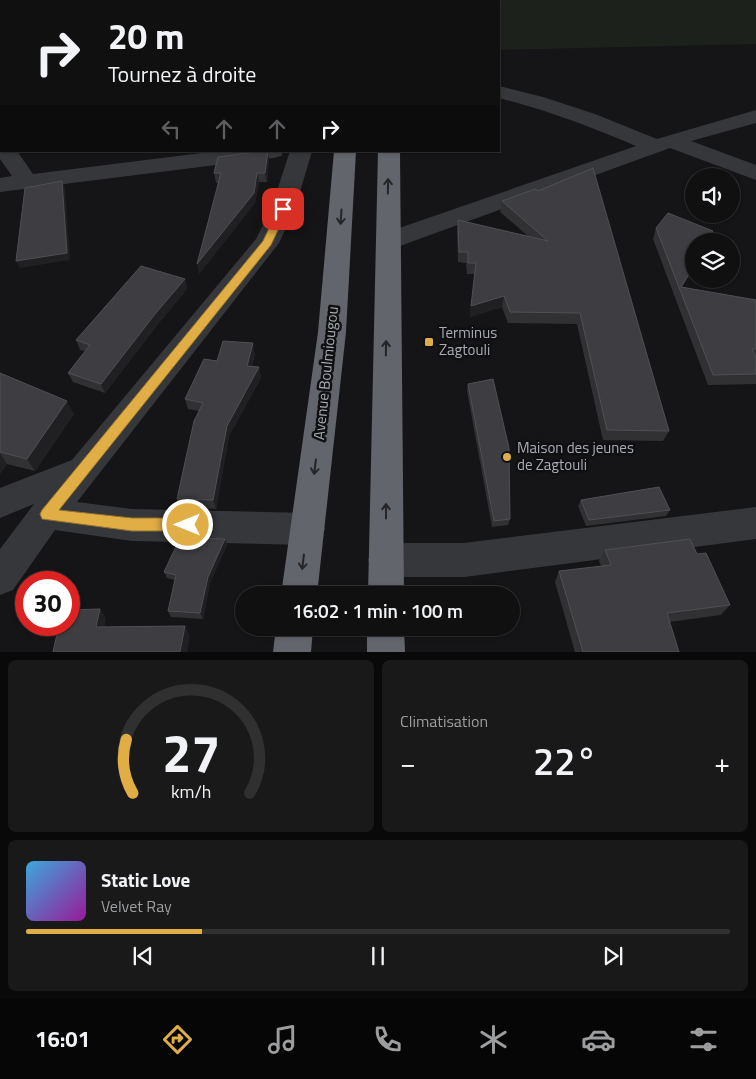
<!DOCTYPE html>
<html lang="fr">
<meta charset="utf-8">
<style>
body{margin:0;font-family:"Titillium Web",sans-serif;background:#19191a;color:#f1f3f6;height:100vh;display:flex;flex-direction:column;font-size:19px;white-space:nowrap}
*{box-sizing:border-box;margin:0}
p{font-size:16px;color:#9c9d9f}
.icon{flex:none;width:28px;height:28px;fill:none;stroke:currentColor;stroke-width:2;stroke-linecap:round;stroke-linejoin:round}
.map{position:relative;height:652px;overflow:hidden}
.drawer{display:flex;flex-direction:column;gap:8px;padding:8px;background:#090909;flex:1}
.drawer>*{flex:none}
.hud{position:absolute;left:0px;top:0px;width:500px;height:152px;box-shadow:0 1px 4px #0004,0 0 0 1px #303031;background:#101011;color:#f1f3f6;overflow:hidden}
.fabs{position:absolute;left:685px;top:168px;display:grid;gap:10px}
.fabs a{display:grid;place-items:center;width:55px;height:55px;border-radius:50%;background:#101011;box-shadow:0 1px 4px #0004,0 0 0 1px #303031;font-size:25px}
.speed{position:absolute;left:15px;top:571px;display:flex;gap:10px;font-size:25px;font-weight:700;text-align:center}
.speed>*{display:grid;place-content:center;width:65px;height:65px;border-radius:50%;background:#101011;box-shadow:0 1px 4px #0004,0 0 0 1px #303031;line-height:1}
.speed .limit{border:8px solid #d22;background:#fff;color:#111}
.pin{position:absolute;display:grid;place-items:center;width:42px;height:42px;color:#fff;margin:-21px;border-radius:10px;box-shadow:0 2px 8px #0006}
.me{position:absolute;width:55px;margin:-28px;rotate:270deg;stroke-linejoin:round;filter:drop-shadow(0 0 4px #0008)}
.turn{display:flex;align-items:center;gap:18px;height:105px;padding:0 25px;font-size:22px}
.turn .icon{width:65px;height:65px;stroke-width:2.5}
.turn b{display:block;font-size:35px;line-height:42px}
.lanes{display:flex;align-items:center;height:48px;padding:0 25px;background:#0003;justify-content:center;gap:25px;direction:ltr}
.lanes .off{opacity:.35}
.big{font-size:38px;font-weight:600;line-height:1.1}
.drawer .card{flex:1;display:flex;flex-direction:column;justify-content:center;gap:8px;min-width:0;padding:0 18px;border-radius:8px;background:#19191a}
.drawer .dial{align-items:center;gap:0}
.dial svg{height:130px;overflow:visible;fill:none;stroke:#303031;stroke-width:7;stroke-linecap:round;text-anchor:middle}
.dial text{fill:#f1f3f6;stroke:none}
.song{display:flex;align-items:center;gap:15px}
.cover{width:60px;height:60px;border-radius:8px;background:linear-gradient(135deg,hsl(200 70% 55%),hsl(300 70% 35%))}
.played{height:5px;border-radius:2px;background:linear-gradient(90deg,#e0ae44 25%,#303031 25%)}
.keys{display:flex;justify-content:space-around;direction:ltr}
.heat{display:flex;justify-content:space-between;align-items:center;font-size:28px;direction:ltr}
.drawer .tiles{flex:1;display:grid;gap:8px;grid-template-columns:1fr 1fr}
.card:last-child{grid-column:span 2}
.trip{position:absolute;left:235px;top:586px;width:285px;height:50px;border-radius:25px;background:#101011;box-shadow:0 1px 4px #0004,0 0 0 1px #303031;font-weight:600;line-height:50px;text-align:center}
.tab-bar{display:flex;height:80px;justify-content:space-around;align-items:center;background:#060607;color:#9c9d9f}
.tab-bar .icon{width:35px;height:35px}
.tab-bar .on{color:#e0ae44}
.tab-bar b{font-size:22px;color:#f1f3f6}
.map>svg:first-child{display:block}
</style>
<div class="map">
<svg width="756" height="652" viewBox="0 0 756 652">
<rect width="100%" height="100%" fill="#151517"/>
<path fill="#1c211c" d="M458,0h298v44l-257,6v-49z"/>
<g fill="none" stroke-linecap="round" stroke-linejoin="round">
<path fill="#36373b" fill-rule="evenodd" d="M0,0h7l1,1h-7l-1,7z
M499,86l44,11 52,17 62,25 99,-29v13l-65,18 65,24v15l-86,-32 -273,99 -9,2 -9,-2 -3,-6 3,-6 257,-89c-45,-19 -90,-36 -137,-48z
M0,146l1,5h16l16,23 185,-23h66l-3,5 -8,2 -273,34v-14l12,-2 -12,-17z
M290,151h22l-17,58 -16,34 -202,259 55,7 176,4 12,5 5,11 -5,11 -12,5 -176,-4 -77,-11 -42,60 -13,5v-46l34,-45 -34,14v-30l72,-28 184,-221 15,-30z
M756,507v32l-292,38h-78l-12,-5 -6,-12 6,-12 12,-5h78z"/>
<path fill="#63656c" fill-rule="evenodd" d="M348,0h16v1h-16z
M382,0h16v1h-16z
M334,151h22l-10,181 -29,263h-36l37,-263z
M378,151h22l4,444h-36z
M276,628h37l-2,24h-38z
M367,628h37l1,24h-38z"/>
</g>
<path fill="#313134" d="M269,160l-2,22h-8l-4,21 -56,71 19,-91h-2l-2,-10z
M535,189l134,242 -6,10 -60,-1 -26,-116 -69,-1 -6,-16 -32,10 4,-43h-7l-1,-11 -8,-1 -1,-31 1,-11 70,16 -28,-24 2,-11z
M656,228l57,3 -5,10h-14l-12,46 74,13v84l-48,1 -55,-146z
M185,279l2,10 -29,35 -53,69 -32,-11 -5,-9 17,-22 -5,-1 -4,-10z
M255,354l-3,12 7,1 2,11 -32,58 -13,73 -35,-1 -4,-9 22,-88 -11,-2 -3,-10 32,-38z
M0,373l74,41 -39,57 -28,-7 -7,10z
M468,384l42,135 -2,6 -16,2 -25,-136z
M581,500l89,10 -4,6 -80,10 -8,-20z
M227,545l-17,38 -7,36 -32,-2 -3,-6 7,-31 -8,-2 -3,-6z
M605,550l92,4 33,51 -9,10 -52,7 10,30h-104l-20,-70 4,-11 42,-5 -2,-5z"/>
<path fill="#202022" d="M268,151l1,9 -2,22 -2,-9z
M257,173l2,9 -4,21 -56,71 -2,-10z
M62,181l3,7 5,72 -50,8 -4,-7z
M713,231l-5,10h-3z
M694,266v3l-14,22v-2z
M185,279l2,10 -29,35 -53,69 -4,-9 54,-70z
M504,296l-2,11 -32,10 1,-11z
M253,343l2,11 -6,22 -2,-10z
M259,367l2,11 -32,58 -13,73 -3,-9 14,-74z
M67,401l7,13 -39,57 -8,-12z
M0,453l7,11 -7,10z
M225,539l2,6 -17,38 -7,36 -3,-6 8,-36z
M100,609l6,9 -3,18 -7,-9z
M185,626l5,10 -3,16h-7z"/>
<path fill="#3e3e42" stroke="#4e5054" d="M29,0h261l-1,1h-261z
M264,151h4l-3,22h-8l-3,20 -57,71 24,-91h-7l4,-16z
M593,168l76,263 -62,-1 -27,-117 -70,-1 -6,-16 -33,10 5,-43h-8v-11h-9l-1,-32 90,21 -46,-40 33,-12 3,2z
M62,181l5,72 -51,8 9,-73z
M668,213l45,18 -8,10h-11v25l-13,21 75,13v49h-4l4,8v17l-43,1 -57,-147z
M141,266l44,13 -30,35 -54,70 -33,-11 22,-28 -14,-5z
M223,341l30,2 -6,23 12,1 -32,59 -14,74 -36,-1 17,-78 9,-18 -18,-4 19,-40 13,2z
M0,373l67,28 -40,58 -27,-7z
M493,379l16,69 1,71 -16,2 -26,-137z
M659,487l11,23 -81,10 -8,-20z
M180,538l45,1 -17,38 -8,36 -32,-2 8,-36 -12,-3z
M690,539l7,15 9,-1 24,52 -63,8 12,39h-96l-24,-81 52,-6 -6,-15z
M100,609l-4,18 89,-1 -5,26h-127l6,-27h10v-15z"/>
<defs><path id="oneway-shaft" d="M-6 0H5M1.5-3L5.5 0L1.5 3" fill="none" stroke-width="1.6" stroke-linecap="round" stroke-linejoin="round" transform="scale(1.25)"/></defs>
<g stroke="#252528">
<use href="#oneway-shaft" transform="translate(388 186) rotate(-89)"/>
<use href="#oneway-shaft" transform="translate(341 217) rotate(94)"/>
<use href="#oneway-shaft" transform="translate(386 348) rotate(-89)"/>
<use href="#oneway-shaft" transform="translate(315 467) rotate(97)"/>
<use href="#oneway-shaft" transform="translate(386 511) rotate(-90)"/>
<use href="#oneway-shaft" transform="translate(303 562) rotate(97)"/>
</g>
<path fill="#e0ae44" stroke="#92712c" d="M283,206l5,3 -17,36 -212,265 73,8h56l5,2 2,5 -2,4 -5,2h-56l-90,-12 -2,-5 2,-4 221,-269 15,-32z"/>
<g fill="#e0ae44" stroke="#101012" stroke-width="2">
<rect x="424" y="337" width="10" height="10" rx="2.5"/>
<circle cx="507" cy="457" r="5"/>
</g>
<g text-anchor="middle" stroke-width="5" stroke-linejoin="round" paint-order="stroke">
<g font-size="15" fill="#a8acb5" stroke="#101012" text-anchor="start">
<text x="439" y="338">Terminus<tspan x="439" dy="17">Zagtouli</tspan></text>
<text x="517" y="453">Maison des jeunes<tspan x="517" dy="17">de Zagtouli</tspan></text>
</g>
<g font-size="15" fill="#a8acb5" stroke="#101012">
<text transform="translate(326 373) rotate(-84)" y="5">Avenue Boulmiougou</text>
</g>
</g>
</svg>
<div class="fabs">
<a><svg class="icon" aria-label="sound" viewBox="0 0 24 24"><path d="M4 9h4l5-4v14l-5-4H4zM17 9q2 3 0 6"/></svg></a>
<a><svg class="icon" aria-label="layers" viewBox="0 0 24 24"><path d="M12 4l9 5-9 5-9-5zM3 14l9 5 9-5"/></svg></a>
</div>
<div class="speed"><div class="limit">30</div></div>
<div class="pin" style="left:283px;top:209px;background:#d93025"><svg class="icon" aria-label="arrive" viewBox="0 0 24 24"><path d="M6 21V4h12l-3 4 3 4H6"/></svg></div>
<svg class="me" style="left:188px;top:525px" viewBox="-20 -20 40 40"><circle r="17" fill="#e0ae44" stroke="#fff" stroke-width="3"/><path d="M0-11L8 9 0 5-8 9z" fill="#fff"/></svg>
<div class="trip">16:02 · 1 min · 100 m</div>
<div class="hud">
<div class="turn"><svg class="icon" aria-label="right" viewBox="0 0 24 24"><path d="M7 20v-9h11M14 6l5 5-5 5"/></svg><div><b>20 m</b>Tournez à droite</div></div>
<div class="lanes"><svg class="icon off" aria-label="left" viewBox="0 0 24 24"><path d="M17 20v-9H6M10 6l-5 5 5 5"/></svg><svg class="icon off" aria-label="ahead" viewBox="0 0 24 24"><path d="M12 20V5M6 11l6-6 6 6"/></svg><svg class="icon off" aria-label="ahead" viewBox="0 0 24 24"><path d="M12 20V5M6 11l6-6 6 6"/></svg><svg class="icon" aria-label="right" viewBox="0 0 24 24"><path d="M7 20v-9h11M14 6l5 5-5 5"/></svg></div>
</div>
</div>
<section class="drawer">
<div class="tiles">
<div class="card dial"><svg viewBox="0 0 100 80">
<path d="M14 69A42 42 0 1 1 86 69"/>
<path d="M14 69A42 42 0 0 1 10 36" stroke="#e0ae44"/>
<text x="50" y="56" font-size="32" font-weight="700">27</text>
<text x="50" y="72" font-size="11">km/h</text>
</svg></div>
<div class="card"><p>Climatisation</p>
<div class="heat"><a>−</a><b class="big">22°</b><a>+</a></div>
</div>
<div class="card">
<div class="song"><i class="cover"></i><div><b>Static Love</b><p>Velvet Ray</p></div></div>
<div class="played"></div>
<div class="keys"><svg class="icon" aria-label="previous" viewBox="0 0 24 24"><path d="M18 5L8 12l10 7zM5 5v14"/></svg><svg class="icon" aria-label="pause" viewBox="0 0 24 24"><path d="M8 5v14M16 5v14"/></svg><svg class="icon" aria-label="next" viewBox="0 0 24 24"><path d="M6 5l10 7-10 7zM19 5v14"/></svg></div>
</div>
</div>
</section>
<nav class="tab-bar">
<b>16:01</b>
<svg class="icon on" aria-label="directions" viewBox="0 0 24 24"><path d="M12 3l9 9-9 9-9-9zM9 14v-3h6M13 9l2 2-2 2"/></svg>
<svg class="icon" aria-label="music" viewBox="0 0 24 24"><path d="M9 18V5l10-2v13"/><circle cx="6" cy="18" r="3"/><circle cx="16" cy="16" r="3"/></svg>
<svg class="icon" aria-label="phone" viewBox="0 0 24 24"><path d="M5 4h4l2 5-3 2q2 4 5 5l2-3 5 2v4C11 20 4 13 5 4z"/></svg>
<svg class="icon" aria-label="climate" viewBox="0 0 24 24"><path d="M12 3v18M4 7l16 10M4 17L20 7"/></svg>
<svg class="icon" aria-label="car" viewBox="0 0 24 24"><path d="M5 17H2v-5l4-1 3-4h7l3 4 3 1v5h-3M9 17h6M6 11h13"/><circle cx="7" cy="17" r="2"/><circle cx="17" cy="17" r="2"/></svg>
<svg class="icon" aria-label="filters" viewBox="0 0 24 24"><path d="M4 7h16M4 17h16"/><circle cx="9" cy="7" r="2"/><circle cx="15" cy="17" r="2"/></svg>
</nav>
